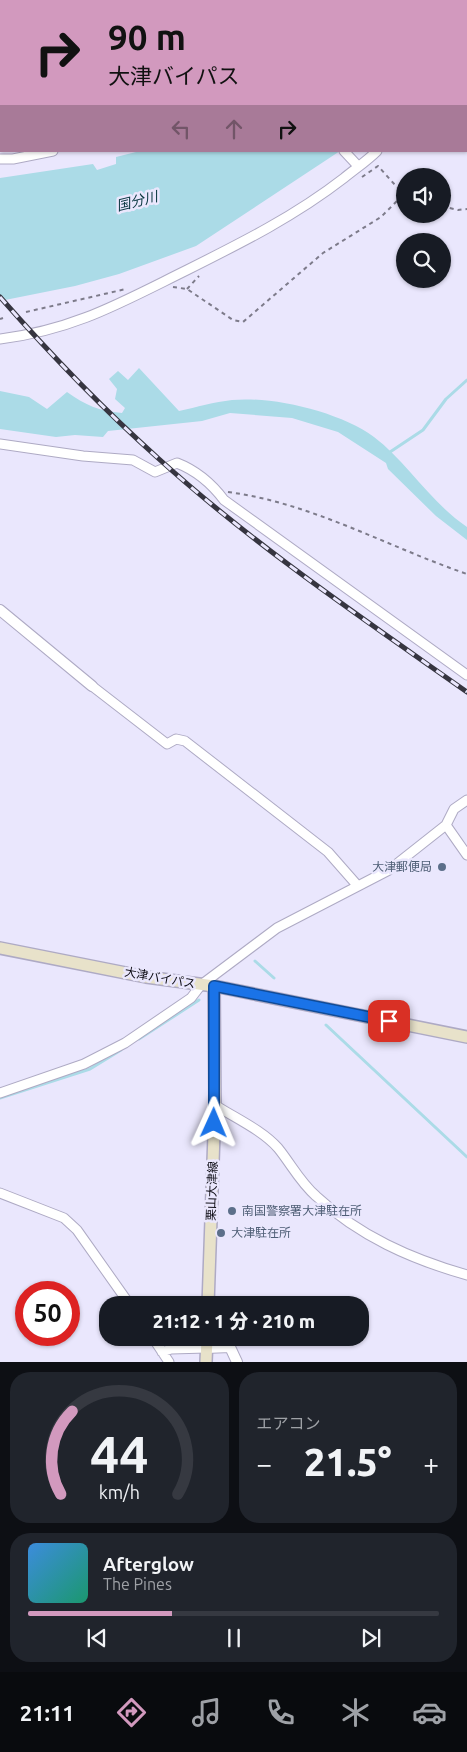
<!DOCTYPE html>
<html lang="ja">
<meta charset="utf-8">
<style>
body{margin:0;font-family:Ubuntu,"Noto Sans JP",sans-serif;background:#20242c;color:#f1f3f6;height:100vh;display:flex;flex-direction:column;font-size:19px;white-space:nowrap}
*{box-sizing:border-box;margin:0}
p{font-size:16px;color:#9ea1a6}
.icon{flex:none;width:28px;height:28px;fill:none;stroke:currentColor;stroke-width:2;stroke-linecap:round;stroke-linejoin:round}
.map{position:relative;height:1362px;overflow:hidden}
.drawer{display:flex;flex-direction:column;gap:10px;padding:10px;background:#0d0f14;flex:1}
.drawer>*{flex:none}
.hud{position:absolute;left:0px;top:0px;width:468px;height:152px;box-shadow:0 1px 4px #0004;background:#d299be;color:#111;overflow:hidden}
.controls{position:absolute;left:396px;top:168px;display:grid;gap:10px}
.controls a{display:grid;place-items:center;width:55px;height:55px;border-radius:50%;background:#171b24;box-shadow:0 1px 4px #0004;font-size:25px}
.speed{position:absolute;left:15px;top:1281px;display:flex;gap:10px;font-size:25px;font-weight:700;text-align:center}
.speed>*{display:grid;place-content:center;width:65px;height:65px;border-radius:50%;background:#171b24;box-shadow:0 1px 4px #0004;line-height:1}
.speed .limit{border:8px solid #d22;background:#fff;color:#111}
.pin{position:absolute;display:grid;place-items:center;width:42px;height:42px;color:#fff;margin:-21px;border-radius:10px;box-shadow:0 2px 8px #0006}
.me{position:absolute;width:55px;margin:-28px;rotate:1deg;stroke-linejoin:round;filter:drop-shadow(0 0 4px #0008)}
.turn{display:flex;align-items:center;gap:18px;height:105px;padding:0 25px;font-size:22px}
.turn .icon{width:65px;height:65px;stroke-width:2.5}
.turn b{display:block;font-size:35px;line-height:42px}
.lanes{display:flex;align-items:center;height:48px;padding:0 25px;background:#0003;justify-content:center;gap:25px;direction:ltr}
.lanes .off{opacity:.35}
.big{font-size:38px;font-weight:800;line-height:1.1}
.drawer .tile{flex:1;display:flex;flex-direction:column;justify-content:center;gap:8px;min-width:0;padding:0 18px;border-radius:20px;background:#20242c}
.drawer .dial{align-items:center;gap:0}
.dial svg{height:130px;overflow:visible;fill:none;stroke:#363941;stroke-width:7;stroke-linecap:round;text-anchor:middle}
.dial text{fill:#f1f3f6;stroke:none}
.song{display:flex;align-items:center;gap:15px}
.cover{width:60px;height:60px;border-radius:8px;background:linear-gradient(135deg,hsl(210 70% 55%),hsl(160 70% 35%))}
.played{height:5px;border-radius:2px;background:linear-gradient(90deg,#d299be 35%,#363941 35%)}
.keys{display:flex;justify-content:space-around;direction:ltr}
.heat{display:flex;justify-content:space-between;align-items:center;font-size:28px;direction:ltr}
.drawer .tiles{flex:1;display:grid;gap:10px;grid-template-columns:1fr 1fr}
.tile:last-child{grid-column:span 2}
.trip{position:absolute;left:99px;top:1296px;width:270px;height:50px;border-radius:20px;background:#171b24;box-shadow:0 1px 4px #0004;font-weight:800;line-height:50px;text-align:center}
.tabs{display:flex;height:80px;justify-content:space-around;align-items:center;background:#090b0e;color:#9ea1a6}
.tabs .icon{width:35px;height:35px}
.tabs .selected{color:#d299be}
.tabs b{font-size:22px;color:#f1f3f6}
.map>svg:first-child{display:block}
</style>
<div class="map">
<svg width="467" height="1362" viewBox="0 0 467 1362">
<rect width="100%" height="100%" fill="#eae7fd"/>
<path fill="#abdbe7" d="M140,151h200l-144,95 -77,28 -44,12 -75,15v-123l93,-14 4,6 19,-6v-7z
M139,368l40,43c18,-4 35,-9 53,-11 41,-4 108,12 142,37 33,25 56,65 93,90v13l-31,-24 -48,-47 -2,-6 -48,-31 -46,-14 -62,-5 -28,8 -94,10 -5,6 -28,-2 -19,2 -56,-8v-38l29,6 18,12 20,-17c18,13 32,19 55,21l3,-5 -10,-9 2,-10 -8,-10 9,-8 10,9z"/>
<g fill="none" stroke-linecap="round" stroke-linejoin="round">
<path stroke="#abdbe7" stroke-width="3" d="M387,454l36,-24 23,-31 21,-19
M255,961l19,17
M326,1025l141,132
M139,1039l60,-39
M0,1098l90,-29 31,-19"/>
<defs>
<path id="minor" d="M151,0l1,1
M327,1l2,-1
M466,63l1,-1
M344,151l14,15
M0,159h13l40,-8
M0,339c74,-9 122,-37 187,-69 56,-28 108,-54 157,-92 11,-9 23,-17 33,-27
M0,444l83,12 50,4 22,12 22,-9c18,7 35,21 47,37l243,175
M92,686l75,58 9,-5 9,2 143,111 29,33
M446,825l21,30
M0,1093l84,-29 41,-21 66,-45 10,-13 76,-57 112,-58 57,-45 8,-16 13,-9
M215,1105c20,13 47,25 63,43 13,16 22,34 38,48 43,40 95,63 151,79
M0,1193l64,25 13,12 53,75
M153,1338l16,24
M162,1352l9,-3 35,-1"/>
<path id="tertiary" d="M0,610l92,76
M206,1348l24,-1 7,15"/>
<path id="secondary" d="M0,948l146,29 68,9 253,51
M208,1305l7,-200 -1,-119
M206,1362l1,-24"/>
</defs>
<use href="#minor" stroke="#aeaac4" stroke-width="11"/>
<use href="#tertiary" stroke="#aeaac4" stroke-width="12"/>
<use href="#secondary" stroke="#aeaac4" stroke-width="14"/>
<path stroke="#7d7b8a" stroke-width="2" stroke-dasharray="4 4" stroke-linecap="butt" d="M21,0v1
M362,177l16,-11 27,30
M442,206l16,4 9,-1
M173,287l14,2 46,31 10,2 80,-69 58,-36 22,-22
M187,289l12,-13
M26,312l100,-23
M0,319l3,-1
M228,492c84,11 160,55 239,82"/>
<use href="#minor" stroke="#fff" stroke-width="9"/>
<use href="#tertiary" stroke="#fff" stroke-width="10"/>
<use href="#secondary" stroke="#e8e2ca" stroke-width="11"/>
<defs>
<path id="rail" d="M0,297c50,57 103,112 159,162 95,86 203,159 308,233"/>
</defs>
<use href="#rail" stroke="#363540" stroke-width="5"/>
<use href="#rail" stroke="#eae7fd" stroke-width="3" stroke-dasharray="9" stroke-linecap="butt"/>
</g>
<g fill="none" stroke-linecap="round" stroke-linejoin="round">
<defs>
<path id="route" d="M214,1123v-137l175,35"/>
</defs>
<use href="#route" stroke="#114b97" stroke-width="12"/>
<use href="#route" stroke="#1a73e8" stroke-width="9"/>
</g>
<g fill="#5c6f8a" stroke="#eae7fd" stroke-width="2">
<circle cx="442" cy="867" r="5"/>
<circle cx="232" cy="1211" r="5"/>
<circle cx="221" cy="1233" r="5"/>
</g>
<g text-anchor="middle" stroke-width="5" stroke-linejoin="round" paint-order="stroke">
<g font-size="12" fill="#4e5e75" stroke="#eae7fd" text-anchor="start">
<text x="432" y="871" text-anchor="end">大津郵便局</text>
<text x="242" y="1215">南国警察署大津駐在所</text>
<text x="231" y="1237">大津駐在所</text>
</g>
<g font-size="12" fill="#0d0c14" stroke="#eae7fd">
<text transform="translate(160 978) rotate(10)" y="4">大津バイパス</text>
<text transform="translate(212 1191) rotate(-88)" y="4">栗山大津線</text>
</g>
<g font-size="14" font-style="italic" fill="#07353e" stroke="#eae7fd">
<text transform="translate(137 201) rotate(-14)" y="5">国分川</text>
</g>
</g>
</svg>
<div class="controls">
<a><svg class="icon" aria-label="sound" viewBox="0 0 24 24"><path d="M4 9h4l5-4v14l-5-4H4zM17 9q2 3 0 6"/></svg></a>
<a><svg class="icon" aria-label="search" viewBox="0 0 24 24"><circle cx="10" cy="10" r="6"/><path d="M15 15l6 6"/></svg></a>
</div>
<div class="speed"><div class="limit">50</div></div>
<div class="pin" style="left:389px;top:1021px;background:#d93025"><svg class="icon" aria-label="arrive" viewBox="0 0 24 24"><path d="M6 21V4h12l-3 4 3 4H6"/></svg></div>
<svg class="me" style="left:214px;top:1123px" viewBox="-20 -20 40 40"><path d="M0-17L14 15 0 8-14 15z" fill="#1a73e8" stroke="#fff" stroke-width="4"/></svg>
<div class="trip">21:12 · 1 分 · 210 m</div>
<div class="hud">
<div class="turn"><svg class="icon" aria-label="right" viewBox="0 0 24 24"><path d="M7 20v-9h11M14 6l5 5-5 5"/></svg><div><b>90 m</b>大津バイパス</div></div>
<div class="lanes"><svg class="icon off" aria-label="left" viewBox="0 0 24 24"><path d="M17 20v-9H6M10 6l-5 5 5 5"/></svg><svg class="icon off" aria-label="ahead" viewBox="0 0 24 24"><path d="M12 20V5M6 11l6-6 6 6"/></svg><svg class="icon" aria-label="right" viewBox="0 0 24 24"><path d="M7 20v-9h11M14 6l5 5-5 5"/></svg></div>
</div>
</div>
<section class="drawer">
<div class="tiles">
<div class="tile dial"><svg viewBox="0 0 100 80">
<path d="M14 69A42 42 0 1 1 86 69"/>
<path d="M14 69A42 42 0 0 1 21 18" stroke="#d299be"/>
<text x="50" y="56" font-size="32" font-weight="700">44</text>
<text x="50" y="72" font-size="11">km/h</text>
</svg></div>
<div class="tile"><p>エアコン</p>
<div class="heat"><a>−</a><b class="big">21.5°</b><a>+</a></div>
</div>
<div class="tile">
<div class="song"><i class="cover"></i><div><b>Afterglow</b><p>The Pines</p></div></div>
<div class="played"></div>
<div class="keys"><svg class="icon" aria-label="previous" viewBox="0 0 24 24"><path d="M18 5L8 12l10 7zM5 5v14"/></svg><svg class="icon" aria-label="pause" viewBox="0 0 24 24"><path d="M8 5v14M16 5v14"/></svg><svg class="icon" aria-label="next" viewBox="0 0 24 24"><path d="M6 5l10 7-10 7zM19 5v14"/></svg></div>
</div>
</div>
</section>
<nav class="tabs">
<b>21:11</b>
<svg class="icon selected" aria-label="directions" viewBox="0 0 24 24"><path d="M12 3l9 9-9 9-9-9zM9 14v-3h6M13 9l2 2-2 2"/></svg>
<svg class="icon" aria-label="music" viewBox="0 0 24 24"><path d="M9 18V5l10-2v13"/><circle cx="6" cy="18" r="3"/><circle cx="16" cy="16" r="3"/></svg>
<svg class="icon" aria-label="phone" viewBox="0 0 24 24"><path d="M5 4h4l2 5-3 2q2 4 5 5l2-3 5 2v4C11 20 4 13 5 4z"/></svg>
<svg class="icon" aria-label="climate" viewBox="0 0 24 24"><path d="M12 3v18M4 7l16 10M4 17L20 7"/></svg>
<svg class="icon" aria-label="car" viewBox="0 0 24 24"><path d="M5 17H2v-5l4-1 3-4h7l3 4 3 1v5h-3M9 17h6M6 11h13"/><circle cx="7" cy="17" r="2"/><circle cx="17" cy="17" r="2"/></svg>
</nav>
